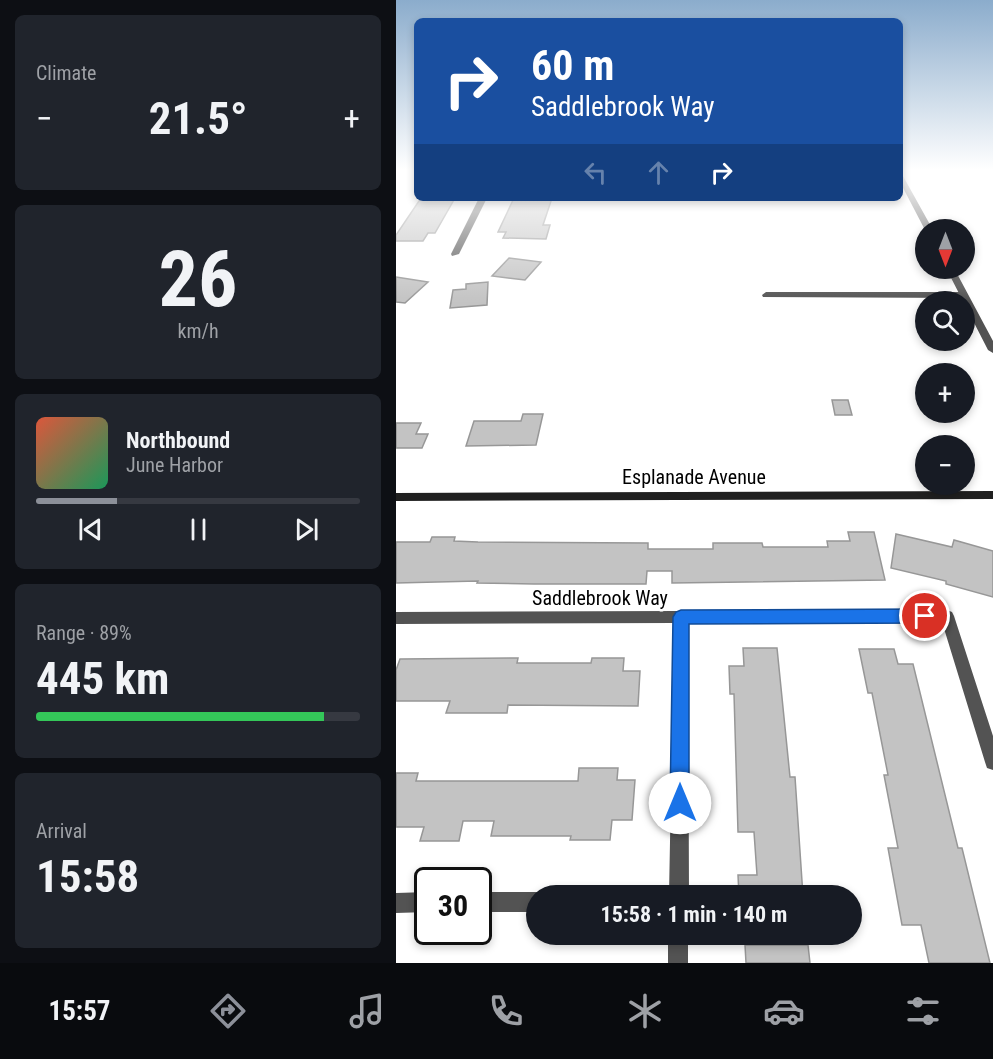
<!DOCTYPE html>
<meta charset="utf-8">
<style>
body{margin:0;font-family:"Roboto Condensed",sans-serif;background:#20242c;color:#f1f3f6;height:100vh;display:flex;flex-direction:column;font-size:22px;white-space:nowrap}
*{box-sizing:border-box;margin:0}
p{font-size:20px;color:#9ea1a6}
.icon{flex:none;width:33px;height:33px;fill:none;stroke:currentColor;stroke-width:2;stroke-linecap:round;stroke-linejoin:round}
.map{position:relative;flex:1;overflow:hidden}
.drawer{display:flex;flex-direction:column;gap:15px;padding:15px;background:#0d0f14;width:396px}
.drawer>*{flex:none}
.top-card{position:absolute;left:18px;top:18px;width:489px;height:183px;border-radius:9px;box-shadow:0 3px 9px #0003;background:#1a4fa0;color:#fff;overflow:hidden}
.needle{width:39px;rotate:180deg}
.fabs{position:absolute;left:519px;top:219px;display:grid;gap:12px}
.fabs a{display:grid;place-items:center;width:60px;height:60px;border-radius:50%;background:#171b24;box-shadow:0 3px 9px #0003;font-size:30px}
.speed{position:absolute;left:18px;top:867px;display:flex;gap:12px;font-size:30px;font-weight:700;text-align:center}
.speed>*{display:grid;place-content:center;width:78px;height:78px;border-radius:50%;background:#171b24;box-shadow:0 3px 9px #0003;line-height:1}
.speed .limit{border:3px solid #111;border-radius:9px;background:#fff;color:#111}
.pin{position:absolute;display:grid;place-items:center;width:51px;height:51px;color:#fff;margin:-26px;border:3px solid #fff;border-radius:50%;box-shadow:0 2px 6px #0007}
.me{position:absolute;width:66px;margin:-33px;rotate:0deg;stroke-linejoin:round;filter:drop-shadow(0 0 4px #0008)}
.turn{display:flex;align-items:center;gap:21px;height:126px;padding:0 18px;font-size:27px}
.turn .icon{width:78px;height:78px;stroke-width:2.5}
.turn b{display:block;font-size:42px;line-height:51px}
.lanes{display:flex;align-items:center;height:57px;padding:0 18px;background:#0003;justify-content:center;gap:30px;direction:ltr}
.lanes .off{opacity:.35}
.big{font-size:45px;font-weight:700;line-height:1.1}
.drawer .widget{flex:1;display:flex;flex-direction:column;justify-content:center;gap:9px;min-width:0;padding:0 21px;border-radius:9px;background:#20242c}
.drawer .dial{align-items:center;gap:0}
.dial b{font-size:78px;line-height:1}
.song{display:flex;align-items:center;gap:18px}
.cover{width:72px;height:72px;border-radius:9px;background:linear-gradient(135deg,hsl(10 70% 55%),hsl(150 70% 35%))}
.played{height:6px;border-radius:3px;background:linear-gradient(90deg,#8c9099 25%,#363941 25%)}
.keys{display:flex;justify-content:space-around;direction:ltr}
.heat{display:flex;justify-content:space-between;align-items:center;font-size:33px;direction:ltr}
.charge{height:9px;border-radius:4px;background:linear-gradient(90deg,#34c759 89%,#363941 0)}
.trip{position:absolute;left:130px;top:885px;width:336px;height:60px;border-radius:30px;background:#171b24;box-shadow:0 3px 9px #0003;font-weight:700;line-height:60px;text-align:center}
.tab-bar{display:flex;height:96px;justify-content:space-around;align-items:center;background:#090b0e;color:#9ea1a6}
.tab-bar .icon{width:42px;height:42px}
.tab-bar .current{color:#8c9099}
.tab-bar b{font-size:27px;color:#f1f3f6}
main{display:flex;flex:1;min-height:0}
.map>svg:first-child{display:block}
</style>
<main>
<section class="drawer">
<div class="widget"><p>Climate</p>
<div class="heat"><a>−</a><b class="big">21.5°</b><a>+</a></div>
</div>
<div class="widget dial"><b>26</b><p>km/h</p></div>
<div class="widget">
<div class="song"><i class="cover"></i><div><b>Northbound</b><p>June Harbor</p></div></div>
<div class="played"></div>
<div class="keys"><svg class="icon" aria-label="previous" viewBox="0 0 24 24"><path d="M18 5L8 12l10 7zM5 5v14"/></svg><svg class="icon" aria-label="pause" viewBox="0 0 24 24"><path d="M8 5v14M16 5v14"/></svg><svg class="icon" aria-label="next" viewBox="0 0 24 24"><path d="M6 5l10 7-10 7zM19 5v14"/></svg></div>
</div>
<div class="widget"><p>Range · 89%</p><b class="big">445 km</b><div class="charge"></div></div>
<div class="widget"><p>Arrival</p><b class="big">15:58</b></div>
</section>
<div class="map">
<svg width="597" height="963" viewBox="0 0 597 963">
<rect width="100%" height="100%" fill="#fff"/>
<path fill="#c3c3c3" stroke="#979797" stroke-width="1.5" d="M25,198h34l-20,35h-7l-5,8h-27v-6z
M118,198h38l-9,27h7l-4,14 -43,-1 3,-6h-8z
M113,258l32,4 -16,18 -33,-4z
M0,277l32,5 -23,21 -9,-1z
M92,282l-1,23 -37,3 3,-18 13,-1v-5z
M436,400h16l4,15h-17z
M127,414h20l-7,31 -70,1 8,-25h47z
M0,423h25l-5,11h12l-6,14h-26z
M452,532h26l11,48 -213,3v-12h-25l-1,13h-112l-57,-1 1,-2 -82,2v-41h34l2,-5h23l-1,4 24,1 170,1v6h65v-6h49l1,4h65l-1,-6h23z
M500,534l56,13 2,-7 39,11v46l-47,-13v-3l-55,-13z
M347,648h34l13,129h5l8,119h-64l-1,-21h19l-3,-43h-16l-4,-138h-4l-1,-28h15z
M463,649h35l4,15h15l45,184h4l28,115h-61l-8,-38h-19l-14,-77h10l-14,-73h4l-16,-82h-4z
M122,658l-1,5h74l1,-5h32l-1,13h17l-2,35 -130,-1 -1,8h-61l4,-12h-54v-31l4,-11z
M183,768h39l-1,12h18l-3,40h-20l-2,20h-40l1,-4h-80l3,-15h-31l-4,20h-39l4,-14h-28v-54h22l-2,8h162z
M349,945h63l2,18h-64z"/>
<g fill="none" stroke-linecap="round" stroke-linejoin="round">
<path fill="#535353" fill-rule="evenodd" d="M83,198h8l-28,56 -7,2 -1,-2z
M370,292h198l4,3 -4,3 -201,-1 -1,-2z
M551,610l5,2 2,4 39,120v34l-6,-2 -2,-6 -43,-140 -254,1 1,273h-20l5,-273 -278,1v-12z
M32,892v20l-32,1v-20z
M82,892h59l7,4h-7v16h-59z
M272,934h20v29h-20z"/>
<path fill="#535353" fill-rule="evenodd" d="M504,174l3,2 30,54h-8l-25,-48z
M550,268h8l39,73v12l-5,-3z"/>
<path fill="#202020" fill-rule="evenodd" d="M597,491v8l-597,2v-8z"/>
</g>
<linearGradient id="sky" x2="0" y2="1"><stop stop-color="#8baccc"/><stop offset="0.56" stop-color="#fff"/><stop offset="1" stop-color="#fff" stop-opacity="0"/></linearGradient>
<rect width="597" height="303" fill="url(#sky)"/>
<path fill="#1a73e8" stroke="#114b97" stroke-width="1.5" d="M529,609l6,2 2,5 -2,5 -6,2 -236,1v179l-2,7 -7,3 -8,-3 -2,-7 3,-186 3,-5 5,-2z"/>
<g text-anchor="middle" stroke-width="5" stroke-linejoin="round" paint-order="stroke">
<g font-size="20" fill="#000" stroke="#fff">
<text x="298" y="484">Esplanade Avenue</text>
<text x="204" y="605">Saddlebrook Way</text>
</g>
</g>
</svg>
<div class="fabs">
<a><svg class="needle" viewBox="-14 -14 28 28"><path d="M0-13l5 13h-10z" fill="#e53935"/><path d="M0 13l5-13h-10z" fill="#9ea1a6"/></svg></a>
<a><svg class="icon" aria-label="search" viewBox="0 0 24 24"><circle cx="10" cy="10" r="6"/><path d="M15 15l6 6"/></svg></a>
<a>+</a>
<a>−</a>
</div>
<div class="speed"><div class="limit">30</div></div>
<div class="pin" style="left:529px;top:616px;background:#d93025"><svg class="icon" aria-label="arrive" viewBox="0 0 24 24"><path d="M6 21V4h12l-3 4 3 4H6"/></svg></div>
<svg class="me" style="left:284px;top:803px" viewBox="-20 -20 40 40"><circle r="19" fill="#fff"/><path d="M0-13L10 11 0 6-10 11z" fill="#1a73e8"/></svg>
<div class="trip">15:58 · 1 min · 140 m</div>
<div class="top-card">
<div class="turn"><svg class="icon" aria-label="right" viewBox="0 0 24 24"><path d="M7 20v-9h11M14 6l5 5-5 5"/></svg><div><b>60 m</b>Saddlebrook Way</div></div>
<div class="lanes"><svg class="icon off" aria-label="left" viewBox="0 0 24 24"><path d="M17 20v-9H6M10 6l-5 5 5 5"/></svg><svg class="icon off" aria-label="ahead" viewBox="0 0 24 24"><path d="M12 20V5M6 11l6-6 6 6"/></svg><svg class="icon" aria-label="right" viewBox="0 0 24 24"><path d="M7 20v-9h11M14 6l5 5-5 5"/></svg></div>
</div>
</div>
</main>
<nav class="tab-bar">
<b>15:57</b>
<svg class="icon current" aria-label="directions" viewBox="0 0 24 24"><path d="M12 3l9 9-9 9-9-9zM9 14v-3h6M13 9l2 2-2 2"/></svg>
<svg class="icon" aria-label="music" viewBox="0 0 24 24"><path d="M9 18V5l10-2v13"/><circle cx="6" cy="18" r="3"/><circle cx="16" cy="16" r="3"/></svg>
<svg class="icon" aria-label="phone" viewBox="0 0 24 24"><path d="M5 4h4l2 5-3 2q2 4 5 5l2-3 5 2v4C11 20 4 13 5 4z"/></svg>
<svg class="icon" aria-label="climate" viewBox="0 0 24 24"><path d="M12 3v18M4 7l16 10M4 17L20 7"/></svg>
<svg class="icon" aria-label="car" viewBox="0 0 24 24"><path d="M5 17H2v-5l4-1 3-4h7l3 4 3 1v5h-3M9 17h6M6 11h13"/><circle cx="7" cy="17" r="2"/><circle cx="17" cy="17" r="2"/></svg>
<svg class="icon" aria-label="filters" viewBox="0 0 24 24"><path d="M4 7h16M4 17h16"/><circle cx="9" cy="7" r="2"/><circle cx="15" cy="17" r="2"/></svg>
</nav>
